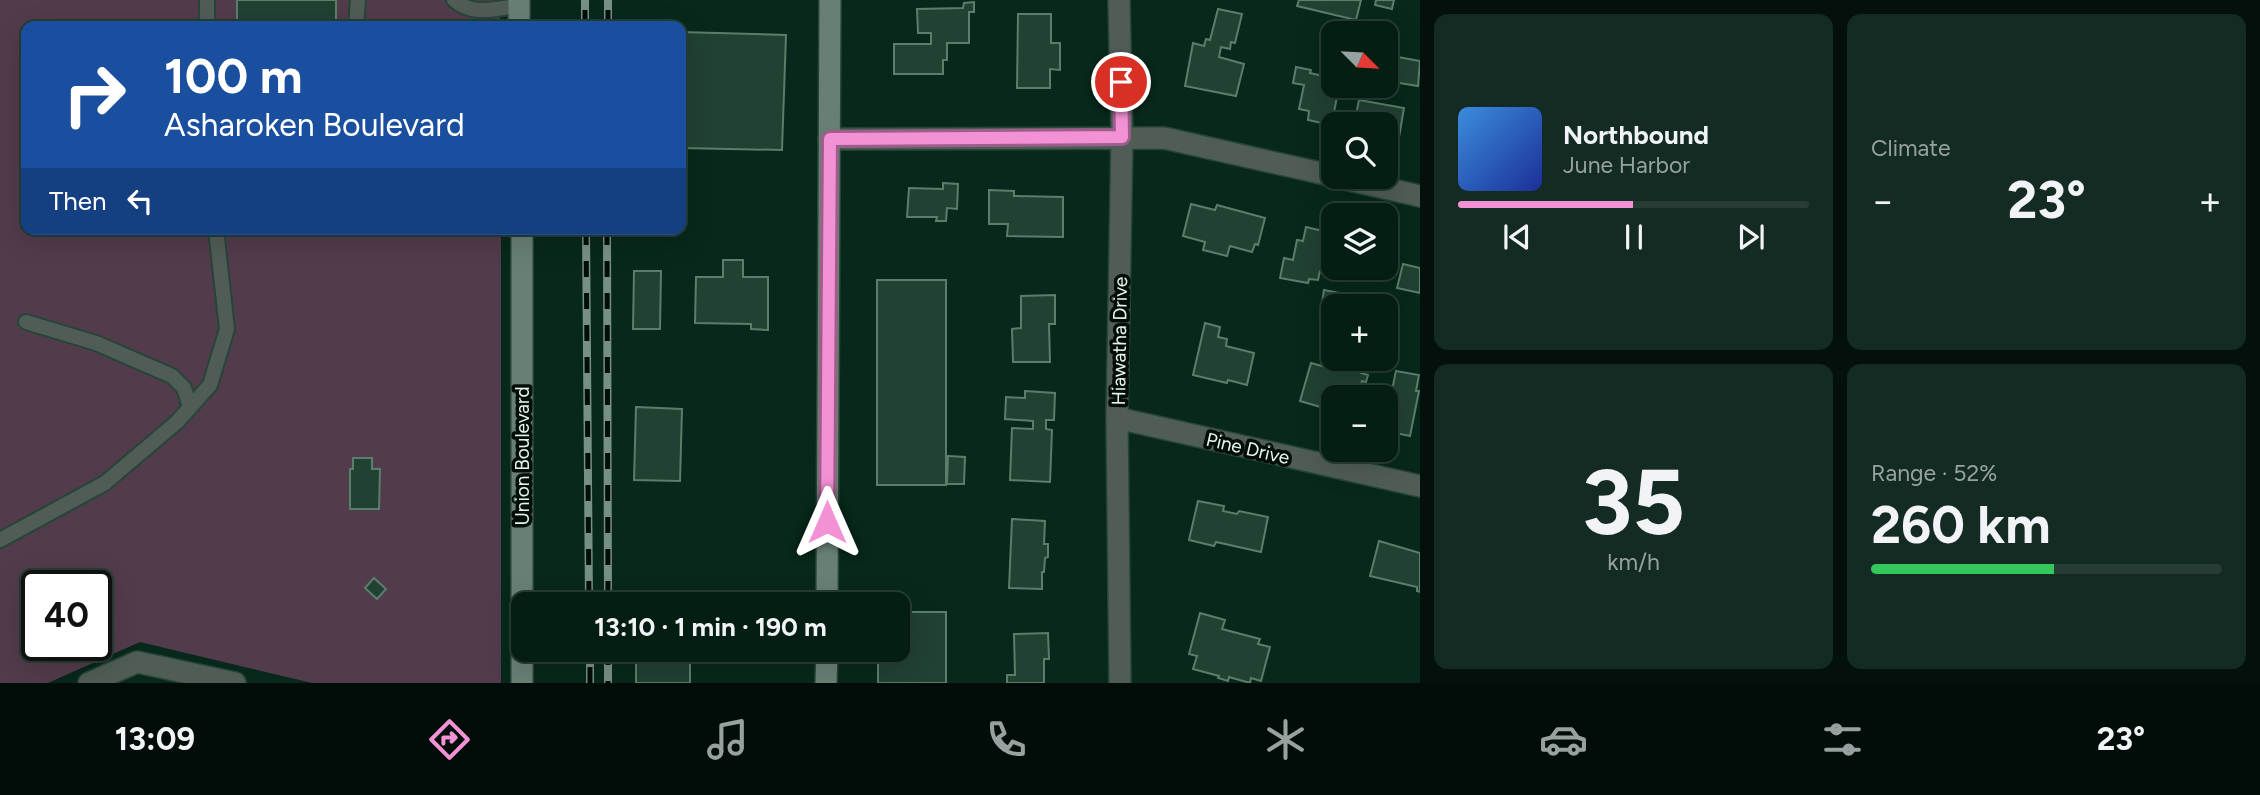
<!DOCTYPE html>
<meta charset="utf-8">
<style>
body{margin:0;font-family:Figtree,sans-serif;background:#132b22;color:#f1f3f6;height:100vh;display:flex;flex-direction:column;font-size:26px;white-space:nowrap}
*{box-sizing:border-box;margin:0}
p{font-size:23px;color:#97a2a0}
.icon{flex:none;width:38px;height:38px;fill:none;stroke:currentColor;stroke-width:2;stroke-linecap:round;stroke-linejoin:round}
.map{position:relative;flex:1;overflow:hidden}
.sheet{display:flex;flex-direction:column;gap:14px;padding:14px;background:#03100b;width:840px}
.sheet>*{flex:none}
.guide{position:absolute;left:21px;top:21px;width:665px;height:214px;border-radius:14px;box-shadow:0 7px 28px #0002,0 0 0 2px #263c34;background:#1a4fa0;color:#fff;overflow:hidden}
.needle{width:46px;rotate:114deg}
.controls{position:absolute;left:1321px;top:21px;display:grid;gap:14px}
.controls a{display:grid;place-items:center;width:77px;height:77px;border-radius:14px;background:#051e14;box-shadow:0 7px 28px #0002,0 0 0 2px #263c34;font-size:35px}
.speed{position:absolute;left:21px;top:570px;display:flex;gap:14px;font-size:35px;font-weight:700;text-align:center}
.speed>*{display:grid;place-content:center;width:91px;height:91px;border-radius:50%;background:#051e14;box-shadow:0 7px 28px #0002,0 0 0 2px #263c34;line-height:1}
.speed .limit{border:4px solid #111;border-radius:10px;background:#fff;color:#111}
.pin{position:absolute;display:grid;place-items:center;width:60px;height:60px;color:#fff;margin:-30px;border:4px solid #fff;border-radius:50%;box-shadow:0 2px 7px #0007}
.me{position:absolute;width:77px;margin:-38px;rotate:0deg;stroke-linejoin:round;filter:drop-shadow(0 0 5px #0008)}
.turn{display:flex;align-items:center;gap:24px;height:147px;padding:0 28px;font-size:32px}
.turn .icon{width:91px;height:91px;stroke-width:2.5}
.turn b{display:block;font-size:49px;line-height:60px}
.then{display:flex;align-items:center;height:66px;padding:0 28px;background:#0003;gap:14px;font-size:26px}
.big{font-size:52px;font-weight:700;line-height:1.1}
.sheet .widget{flex:1;display:flex;flex-direction:column;justify-content:center;gap:10px;min-width:0;padding:0 24px;border-radius:14px;background:#132b22}
.sheet .dial{align-items:center;gap:0}
.dial b{font-size:91px;line-height:1}
.song{display:flex;align-items:center;gap:21px}
.cover{width:84px;height:84px;border-radius:10px;background:linear-gradient(135deg,hsl(210 70% 55%),hsl(230 70% 35%))}
.played{height:7px;border-radius:4px;background:linear-gradient(90deg,#f391d5 50%,#263c34 50%)}
.keys{display:flex;justify-content:space-around;direction:ltr}
.heat{display:flex;justify-content:space-between;align-items:center;font-size:38px;direction:ltr}
.charge{height:10px;border-radius:5px;background:linear-gradient(90deg,#34c759 52%,#263c34 0)}
.sheet .tiles{flex:1;display:grid;gap:14px;grid-template-columns:repeat(2,1fr)}
.trip{position:absolute;left:511px;top:592px;width:399px;height:70px;border-radius:14px;background:#051e14;box-shadow:0 7px 28px #0002,0 0 0 2px #263c34;font-weight:700;line-height:70px;text-align:center}
.dock{display:flex;height:112px;justify-content:space-around;align-items:center;background:#020c08;color:#97a2a0}
.dock .icon{width:49px;height:49px}
.dock .selected{color:#f391d5}
.dock b{font-size:32px;color:#f1f3f6}
main{display:flex;flex:1;min-height:0}
.map>svg:first-child{display:block}
</style>
<main>
<div class="map">
<svg width="1420" height="683" viewBox="0 0 1420 683">
<rect width="100%" height="100%" fill="#07281a"/>
<path fill="#523b4b" fill-rule="evenodd" d="M0,0h500v26h-474v203h475v454h-189l-172,-41 -92,41h-48zM37,586h59v60h-59z"/>
<path fill="#214132" stroke="#5b7d6b" stroke-width="2" d="M237,0h99v23l-20,1v2h-79z
M1299,0h62l-5,20 -59,-14z
M1376,0h18l-2,9 -17,-4z
M974,2v10h-5v31h-22v17h-4v14h-49v-30h37v-11h-13l-1,-24 46,-1 1,-5z
M1218,9l24,5 -7,29 -4,-1 -1,7 -9,-2 -2,10 25,7 -8,32 -51,-10 8,-43 11,3 2,-7 4,1z
M1018,14h33v29h9v27l-10,-1v19h-33z
M681,32l105,3 -4,115 -101,-2z
M1398,57l22,4 -2,25 -25,-4z
M1296,67l15,3 -1,3 13,3 -2,7 18,4 -6,30 -9,-1 -2,7 -14,-3 1,-9 -10,-2 5,-24 -11,-2z
M1359,100l45,8 -7,41 -11,-2v-23h-32z
M943,183l15,1 -1,25 -10,-1 -1,13h-10l1,-4h-30l2,-29 34,1z
M989,190l25,1v5l49,1v40l-56,-1 1,-12h-19z
M1191,204l24,6 2,-5 48,13 -7,27 -3,-1 -3,8 -22,-6 -3,10 -24,-6 2,-8 -22,-6z
M1306,227l17,4 -1,5 10,2 2,30h9l-1,8 -22,-5 -2,9 -9,-1 -1,4 -28,-5 4,-20 9,2 4,-20 6,1z
M723,260h20v17h25v53l-17,-1v-5l-56,-1 1,-46h27z
M1403,264l17,4v25l-23,-5z
M634,271h27l-1,58h-27z
M877,280h69v205h-69z
M1324,290l26,5 -2,11h-14v12l-14,-3z
M1055,295v29h-6l1,38h-37l-1,-33 9,-1v-32z
M1205,323l15,4 -2,10 9,2 -1,7 28,7 -7,32 -19,-5 -1,3 -34,-8z
M1336,359h13l15,4 -3,10 7,2 -2,7 -4,-1 -4,16h-24v14l-34,-10 11,-38 22,6z
M1396,371l23,4 -3,16h3l-9,45 -24,-5v-34h-10l1,-5 8,1 1,-5 6,2z
M1025,391l30,2 -1,27h-8v9l6,1 -2,52 -40,-2 2,-52 21,1v-8l-28,-2 1,-22 19,1z
M636,407l46,2 -2,72 -46,-1z
M948,456l17,1 -1,27h-17z
M353,458h19v11h8l-1,40h-29v-40h3z
M1198,501l26,5 -1,5 14,3 2,-3 29,6 -7,35 -45,-10 -2,4 -25,-6z
M1012,519l33,2 -1,23h4v13l-3,1 -1,14h-2v17l-33,-1z
M1379,541l41,12v39l-3,-1v-4l-47,-11z
M374,578l12,11 -9,10 -12,-11z
M898,612h48v71h-68v-34h20z
M1200,613l25,7 -3,9 38,10 -2,5 12,3 -9,34 -10,-3 -1,5 -21,-6 -1,4 -10,-3 1,-2 -26,-7 4,-13 -8,-2z
M1048,633l1,26h-5v24h-37v-8h8l-1,-41z
M636,649h54v34h-54z"/>
<g fill="none" stroke-linecap="round" stroke-linejoin="round">
<defs>
<path id="lane" d="M454,0c20,17 41,8 65,6
M207,26v-26
M356,26l2,-26
M26,322l70,21 76,33 12,12 6,19
M0,540l105,-57 72,-61 33,-37 17,-56 -11,-100"/>
<path id="street" d="M1119,0l3,137 -5,281 3,265
M829,139l335,-1 170,38
M1336,177l84,19
M1117,418l303,68
M89,683l48,-21 98,21"/>
<path id="secondary" d="M519,0v26
M522,229v454
M827,604l3,-604
M826,683l1,-34"/>
</defs>
<use href="#lane" stroke="#264538" stroke-width="18"/>
<use href="#street" stroke="#264538" stroke-width="24"/>
<use href="#secondary" stroke="#264538" stroke-width="24"/>
<use href="#lane" stroke="#4f5d56" stroke-width="14"/>
<use href="#street" stroke="#4f5d56" stroke-width="21"/>
<use href="#secondary" stroke="#687f73" stroke-width="21"/>
<defs>
<path id="rail" d="M585,26v-26
M608,26v-26
M586,229l3,375
M607,229l1,375
M608,649v34
M590,683v-34"/>
</defs>
<use href="#rail" stroke="#779084" stroke-width="8"/>
<use href="#rail" stroke="#030e08" stroke-width="5" stroke-dasharray="16" stroke-linecap="butt"/>
</g>
<g fill="none" stroke-linecap="round" stroke-linejoin="round">
<defs>
<path id="route" d="M827,522l3,-383 292,-2 -1,-55"/>
</defs>
<use href="#route" stroke="#9e5e8a" stroke-width="18"/>
<use href="#route" stroke="#f391d5" stroke-width="12"/>
</g>
<g text-anchor="middle" stroke-width="7" stroke-linejoin="round" paint-order="stroke">
<g font-size="19" fill="#e5f7ed" stroke="#030e08">
<text transform="translate(1119 341) rotate(-89)" y="7">Hiawatha Drive</text>
<text transform="translate(1248 448) rotate(13)" y="7">Pine Drive</text>
<text transform="translate(522 456) rotate(-90)" y="7">Union Boulevard</text>
</g>
</g>
</svg>
<div class="controls">
<a><svg class="needle" viewBox="-14 -14 28 28"><path d="M0-13l5 13h-10z" fill="#e53935"/><path d="M0 13l5-13h-10z" fill="#97a2a0"/></svg></a>
<a><svg class="icon" aria-label="search" viewBox="0 0 24 24"><circle cx="10" cy="10" r="6"/><path d="M15 15l6 6"/></svg></a>
<a><svg class="icon" aria-label="layers" viewBox="0 0 24 24"><path d="M12 4l9 5-9 5-9-5zM3 14l9 5 9-5"/></svg></a>
<a>+</a>
<a>−</a>
</div>
<div class="speed"><div class="limit">40</div></div>
<div class="pin" style="left:1121px;top:82px;background:#d93025"><svg class="icon" aria-label="arrive" viewBox="0 0 24 24"><path d="M6 21V4h12l-3 4 3 4H6"/></svg></div>
<svg class="me" style="left:827px;top:522px" viewBox="-20 -20 40 40"><path d="M0-17L14 15 0 8-14 15z" fill="#f391d5" stroke="#fff" stroke-width="4"/></svg>
<div class="trip">13:10 · 1 min · 190 m</div>
<div class="guide">
<div class="turn"><svg class="icon" aria-label="right" viewBox="0 0 24 24"><path d="M7 20v-9h11M14 6l5 5-5 5"/></svg><div><b>100 m</b>Asharoken Boulevard</div></div>
<div class="then">Then<svg class="icon" aria-label="left" viewBox="0 0 24 24"><path d="M17 20v-9H6M10 6l-5 5 5 5"/></svg></div>
</div>
</div>
<section class="sheet">
<div class="tiles">
<div class="widget">
<div class="song"><i class="cover"></i><div><b>Northbound</b><p>June Harbor</p></div></div>
<div class="played"></div>
<div class="keys"><svg class="icon" aria-label="previous" viewBox="0 0 24 24"><path d="M18 5L8 12l10 7zM5 5v14"/></svg><svg class="icon" aria-label="pause" viewBox="0 0 24 24"><path d="M8 5v14M16 5v14"/></svg><svg class="icon" aria-label="next" viewBox="0 0 24 24"><path d="M6 5l10 7-10 7zM19 5v14"/></svg></div>
</div>
<div class="widget"><p>Climate</p>
<div class="heat"><a>−</a><b class="big">23°</b><a>+</a></div>
</div>
<div class="widget dial"><b>35</b><p>km/h</p></div>
<div class="widget"><p>Range · 52%</p><b class="big">260 km</b><div class="charge"></div></div>
</div>
</section>
</main>
<nav class="dock">
<b>13:09</b>
<svg class="icon selected" aria-label="directions" viewBox="0 0 24 24"><path d="M12 3l9 9-9 9-9-9zM9 14v-3h6M13 9l2 2-2 2"/></svg>
<svg class="icon" aria-label="music" viewBox="0 0 24 24"><path d="M9 18V5l10-2v13"/><circle cx="6" cy="18" r="3"/><circle cx="16" cy="16" r="3"/></svg>
<svg class="icon" aria-label="phone" viewBox="0 0 24 24"><path d="M5 4h4l2 5-3 2q2 4 5 5l2-3 5 2v4C11 20 4 13 5 4z"/></svg>
<svg class="icon" aria-label="climate" viewBox="0 0 24 24"><path d="M12 3v18M4 7l16 10M4 17L20 7"/></svg>
<svg class="icon" aria-label="car" viewBox="0 0 24 24"><path d="M5 17H2v-5l4-1 3-4h7l3 4 3 1v5h-3M9 17h6M6 11h13"/><circle cx="7" cy="17" r="2"/><circle cx="17" cy="17" r="2"/></svg>
<svg class="icon" aria-label="filters" viewBox="0 0 24 24"><path d="M4 7h16M4 17h16"/><circle cx="9" cy="7" r="2"/><circle cx="15" cy="17" r="2"/></svg>
<b>23°</b>
</nav>
